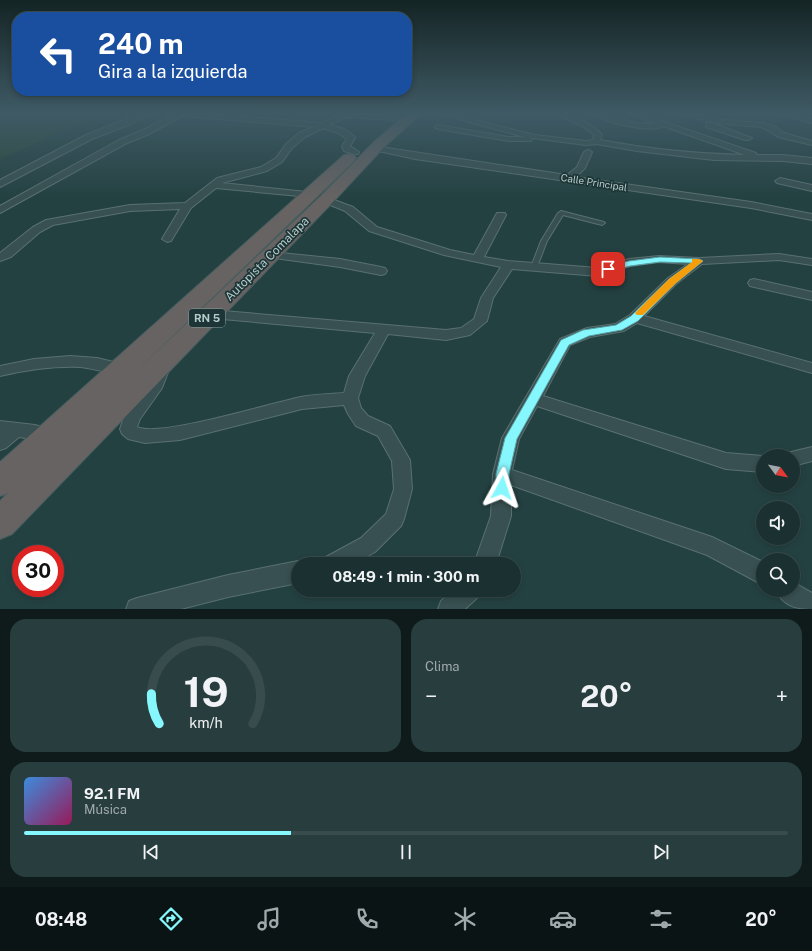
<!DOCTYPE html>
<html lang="es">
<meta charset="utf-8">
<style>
body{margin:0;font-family:"Public Sans",sans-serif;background:#283d3d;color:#f1f3f6;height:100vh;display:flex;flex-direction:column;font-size:15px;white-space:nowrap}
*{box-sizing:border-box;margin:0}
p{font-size:13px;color:#a0a9ab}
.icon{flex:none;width:22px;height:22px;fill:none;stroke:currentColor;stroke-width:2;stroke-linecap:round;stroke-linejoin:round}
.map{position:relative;height:609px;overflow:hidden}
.drawer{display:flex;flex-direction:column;gap:10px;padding:10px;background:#0f1b1b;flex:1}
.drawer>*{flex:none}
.hud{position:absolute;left:12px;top:12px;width:400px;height:84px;border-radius:16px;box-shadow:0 2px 6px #0003,0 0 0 1px #394c4d;background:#1a4fa0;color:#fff;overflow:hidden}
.needle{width:26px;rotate:122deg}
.tools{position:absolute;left:756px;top:449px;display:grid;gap:8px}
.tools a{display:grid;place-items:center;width:44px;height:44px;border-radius:50%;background:#1b3131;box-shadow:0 2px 6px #0003,0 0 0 1px #394c4d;font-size:20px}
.speed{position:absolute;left:12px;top:545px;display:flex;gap:8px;font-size:20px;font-weight:700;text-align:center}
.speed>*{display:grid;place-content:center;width:52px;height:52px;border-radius:50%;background:#1b3131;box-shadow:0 2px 6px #0003,0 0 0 1px #394c4d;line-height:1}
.speed .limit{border:6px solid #d22;background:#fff;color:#111}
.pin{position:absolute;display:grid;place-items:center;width:34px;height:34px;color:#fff;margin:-17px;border-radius:8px;box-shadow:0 2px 6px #0006}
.me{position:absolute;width:44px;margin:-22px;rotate:5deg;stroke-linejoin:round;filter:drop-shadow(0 0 3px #0008)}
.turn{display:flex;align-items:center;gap:14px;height:84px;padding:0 20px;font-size:18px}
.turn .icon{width:52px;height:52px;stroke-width:2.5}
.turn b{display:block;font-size:28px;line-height:34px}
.big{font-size:30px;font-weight:700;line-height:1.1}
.drawer .card{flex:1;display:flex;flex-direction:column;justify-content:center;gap:6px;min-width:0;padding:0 14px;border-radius:16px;background:#283d3d}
.drawer .dial{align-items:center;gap:0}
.dial svg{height:104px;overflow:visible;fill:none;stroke:#394c4d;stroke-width:7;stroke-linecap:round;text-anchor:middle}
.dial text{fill:#f1f3f6;stroke:none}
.song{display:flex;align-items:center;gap:12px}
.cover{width:48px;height:48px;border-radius:6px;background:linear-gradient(135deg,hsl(210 70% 55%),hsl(330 70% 35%))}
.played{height:4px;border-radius:2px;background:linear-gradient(90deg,#87f7fe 35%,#394c4d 35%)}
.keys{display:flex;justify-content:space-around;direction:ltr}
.heat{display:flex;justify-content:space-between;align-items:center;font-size:22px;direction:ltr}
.drawer .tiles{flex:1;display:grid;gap:10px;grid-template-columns:1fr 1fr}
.card:last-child{grid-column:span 2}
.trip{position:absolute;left:291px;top:557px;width:230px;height:40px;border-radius:20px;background:#1b3131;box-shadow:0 2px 6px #0003,0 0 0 1px #394c4d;font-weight:700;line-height:40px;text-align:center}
.dock{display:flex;height:64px;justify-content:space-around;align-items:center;background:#0b1414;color:#a0a9ab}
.dock .icon{width:28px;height:28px}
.dock .on{color:#87f7fe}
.dock b{font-size:18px;color:#f1f3f6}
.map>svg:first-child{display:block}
</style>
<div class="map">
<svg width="812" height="609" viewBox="0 0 812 609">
<rect width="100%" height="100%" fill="#244141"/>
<path fill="#2b4839" d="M0,114h102l-102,45z"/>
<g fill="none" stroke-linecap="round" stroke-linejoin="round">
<defs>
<path id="service" d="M561,211l43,11 1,1 -3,2 -39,-10 -16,26 -10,26 -3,2 -2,-1 -1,-1 10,-26 17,-28z"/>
<path id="minor" d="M139,114h9l-17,10 -39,15 -92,48v-7l86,-45z
M175,114h34l113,9 17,-8v-1l55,2 4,2 -4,2 -47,-3 -18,8 15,4 10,7 1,2 -5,8 9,6 -1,2h-3l-11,-3 -2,-5 5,-7 -9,-6 -15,-5 -18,9 -13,11 -10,14 -15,9 -45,12 85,9 5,3 -2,2 -94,-9 -25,20 -20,33 -4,1 -5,-3 18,-30 -50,2 -77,14 -13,7 -29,25 -11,4v-8l33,-26 13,-7 84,-15 55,-2 32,-25 44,-11 15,-9 10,-14 13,-11 15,-6 -132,-11 -33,18 -24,10 -125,69v-7l119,-66 24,-10z
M440,114h12l83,21 51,6 7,-1 1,-5 -10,-8 -24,-11 1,-2c12,0 32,10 41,21l-2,5c48,9 96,14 145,15l-82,-29c-11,8 -60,-4 -70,-12h10l32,9 21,1 -25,-10h10l115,39 1,2h26l29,3v6l-29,-3 -69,-1 -77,-9 -40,-7 -11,1 -54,-7 -1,3h-22l-71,-12 -4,-2 4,-2 71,12h15z
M681,114h13l22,5 46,4 12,3 10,7 28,8v4l-34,-8 -10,-7 -7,-3 -45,-4z
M780,114h12l20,5v4z
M706,123h6l40,15 -4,2h-3l-39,-13z
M374,146l193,29 10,-8 7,-15 4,-2 4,2 -7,16 -9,9 175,25 61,12v6l-61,-12 -336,-49 -41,-9z
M780,178l32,7v6l-35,-8 -2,-2z
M326,197l27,10 24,20 73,23 24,5 23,-42h8l1,2 -22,42 24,4 90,7 31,-9 30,-3 40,2 80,-4 33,5v6l-33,-5 -77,4 -26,20 -32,32 168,47v10l-175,-50 -13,8 -34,6 -20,8 -27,51 183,57 37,3v16l-37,-3 -189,-63 -18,33 -7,31 200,67 51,25v23l-56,-30 -196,-70v31l-15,48h-22l17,-48 2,-42 9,-36 58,-99 27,-11 28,-4 15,-9 38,-37 20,-14 -29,-2 -29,4 -32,10 -86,-7 -19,29 -6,23 -17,14 -24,5 -58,-6 -23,42 -7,22 3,10 7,8 22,10 20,34 2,29 -8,30 -3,7 -26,26 -21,12h-32l4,-7 35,-19 25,-24 8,-25 -2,-28 -14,-25 -22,-10 -8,-12 -4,-9 -42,4 -122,31 -35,3 -17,-4 -6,-5 -2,-5 6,-17 21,-26 9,-20 5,-1 5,1 3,4 -7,18 -22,31 -3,8c22,11 134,-24 164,-30 14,-3 29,-3 43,-4l5,-17 26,-43 -164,-15 -5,-1 -2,-3 2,-3 5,-1 235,20 15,-2 13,-9 7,-21 20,-31 -57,-12 -75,-24 -24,-20 -22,-9 -2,-2z
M271,252l69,7 41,8 4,1 2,3 -2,3 -4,1 -41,-8 -73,-10 -2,-2 2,-2z
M754,279l58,13v8l-62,-14 -2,-3 2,-3z
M70,356l27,2 29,7 3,4 -3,4c-10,3 -33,-5 -46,-6 -27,-1 -54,3 -80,9v-10l34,-7z
M0,421l35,4 20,6 3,5 -3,5c-9,3 -26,-3 -36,-4l-13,11 -6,2z
M812,447v14l-19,5v-10h-8l2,-3z
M298,561l7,3h-7v19l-70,14 -47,12h-55l3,-8 8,-3 91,-23z
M793,582l19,11v16c-16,0 -29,-3 -36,-19h17z
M453,590h27l-3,8 -12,11h-27l3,-8z"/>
<path id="trunk" d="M407,114h14l-36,32 -53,57 -320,331 -12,5v-38l8,-8 -8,3v-34l344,-307 5,-1 5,1 2,3 -2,3 -224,216 190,-180 56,-57z"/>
</defs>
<use href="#service" stroke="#597071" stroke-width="2"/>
<use href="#minor" stroke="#597071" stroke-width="2"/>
<use href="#trunk" stroke="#465d5e" stroke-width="2"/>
<use href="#service" fill="#385051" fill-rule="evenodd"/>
<use href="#minor" fill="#385051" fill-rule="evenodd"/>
<use href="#trunk" fill="#676363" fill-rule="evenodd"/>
</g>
<linearGradient id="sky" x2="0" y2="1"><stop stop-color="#142424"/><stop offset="0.57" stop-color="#3f5a65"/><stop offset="1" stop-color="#3f5a65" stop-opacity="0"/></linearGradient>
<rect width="812" height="199" fill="url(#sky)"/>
<path fill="#87f7fe" stroke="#58a1a5" d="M660,257l39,2 4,2 -27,22 -38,38 -16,9 -33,6 -20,9 -52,94 -8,35v14l-2,4 -5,1 -5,-1 -1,-4v-14l9,-36 56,-98 22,-10 33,-5 15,-9 38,-37 22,-16 -31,-1 -30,4 -22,6 -4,-3 1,-2 24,-6z"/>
<path fill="#f59e0b" d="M692,259h7l4,2 -27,22 -33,32h-6l-2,-2 34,-34 23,-17z"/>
<g text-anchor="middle" stroke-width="3.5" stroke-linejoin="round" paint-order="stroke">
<g font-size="10" fill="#b5cacb" stroke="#1d3536">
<text transform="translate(594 182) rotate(9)" y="4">Calle Principal</text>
</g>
<rect fill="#1d3536" stroke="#879d9e" stroke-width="1" x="189" y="309" width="36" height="18" rx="3"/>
<g font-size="11" font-weight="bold" fill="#b5cacb">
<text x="207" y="322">RN 5</text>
</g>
<g font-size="12" fill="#b5cacb" stroke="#1d3536">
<text transform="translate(267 259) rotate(-45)" y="4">Autopista Comalapa</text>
</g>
</g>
</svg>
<div class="tools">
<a><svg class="needle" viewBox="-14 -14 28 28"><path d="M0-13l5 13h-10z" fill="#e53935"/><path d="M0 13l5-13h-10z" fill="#a0a9ab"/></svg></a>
<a><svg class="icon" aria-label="sound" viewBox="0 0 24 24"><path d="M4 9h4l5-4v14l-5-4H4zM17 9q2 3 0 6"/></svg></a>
<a><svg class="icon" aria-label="search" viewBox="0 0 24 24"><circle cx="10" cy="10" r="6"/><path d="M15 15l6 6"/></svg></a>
</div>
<div class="speed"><div class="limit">30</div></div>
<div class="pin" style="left:608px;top:269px;background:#d93025"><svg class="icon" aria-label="arrive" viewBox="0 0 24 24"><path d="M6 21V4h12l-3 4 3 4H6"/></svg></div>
<svg class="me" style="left:502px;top:488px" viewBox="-20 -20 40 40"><path d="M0-17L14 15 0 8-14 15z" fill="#87f7fe" stroke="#fff" stroke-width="4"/></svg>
<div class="trip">08:49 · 1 min · 300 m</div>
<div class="hud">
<div class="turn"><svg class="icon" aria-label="left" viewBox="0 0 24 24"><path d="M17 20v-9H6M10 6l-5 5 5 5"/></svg><div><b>240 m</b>Gira a la izquierda</div></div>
</div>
</div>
<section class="drawer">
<div class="tiles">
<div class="card dial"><svg viewBox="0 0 100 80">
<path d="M14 69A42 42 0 1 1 86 69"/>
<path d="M14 69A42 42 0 0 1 8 46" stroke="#87f7fe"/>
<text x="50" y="56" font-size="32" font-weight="700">19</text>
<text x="50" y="72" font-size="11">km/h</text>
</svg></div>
<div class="card"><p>Clima</p>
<div class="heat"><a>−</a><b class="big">20°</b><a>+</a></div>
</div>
<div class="card">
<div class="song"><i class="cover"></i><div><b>92.1 FM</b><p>Música</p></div></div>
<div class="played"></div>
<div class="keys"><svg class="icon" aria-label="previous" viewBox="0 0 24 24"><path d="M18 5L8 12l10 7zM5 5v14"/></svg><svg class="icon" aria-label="pause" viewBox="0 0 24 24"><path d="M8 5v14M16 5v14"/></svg><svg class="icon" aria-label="next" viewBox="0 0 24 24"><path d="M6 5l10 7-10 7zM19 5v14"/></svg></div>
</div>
</div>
</section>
<nav class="dock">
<b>08:48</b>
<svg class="icon on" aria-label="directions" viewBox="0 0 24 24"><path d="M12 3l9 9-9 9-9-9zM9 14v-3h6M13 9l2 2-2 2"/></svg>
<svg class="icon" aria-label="music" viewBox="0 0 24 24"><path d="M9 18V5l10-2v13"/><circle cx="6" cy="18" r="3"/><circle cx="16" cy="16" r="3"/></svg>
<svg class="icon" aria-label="phone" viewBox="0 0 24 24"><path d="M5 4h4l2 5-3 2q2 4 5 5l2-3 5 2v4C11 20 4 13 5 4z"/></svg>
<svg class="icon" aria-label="climate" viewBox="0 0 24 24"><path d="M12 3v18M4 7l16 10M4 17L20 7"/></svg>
<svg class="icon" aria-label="car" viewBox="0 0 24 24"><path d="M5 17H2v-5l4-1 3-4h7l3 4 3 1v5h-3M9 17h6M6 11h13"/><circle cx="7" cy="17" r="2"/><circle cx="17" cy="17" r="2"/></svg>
<svg class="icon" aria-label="filters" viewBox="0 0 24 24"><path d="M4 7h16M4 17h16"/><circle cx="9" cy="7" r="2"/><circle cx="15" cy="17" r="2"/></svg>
<b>20°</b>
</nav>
